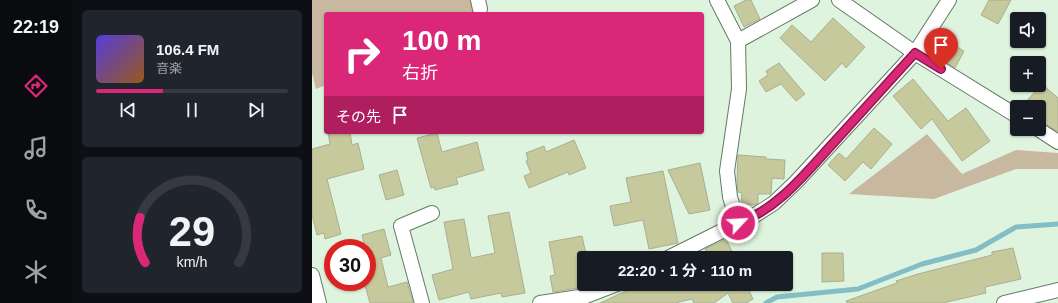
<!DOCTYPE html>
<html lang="ja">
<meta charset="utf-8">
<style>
body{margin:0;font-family:Arial,"Noto Sans JP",sans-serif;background:#20242c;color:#f1f3f6;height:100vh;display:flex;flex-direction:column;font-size:15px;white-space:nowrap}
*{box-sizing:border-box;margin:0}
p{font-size:13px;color:#9ea1a6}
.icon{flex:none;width:22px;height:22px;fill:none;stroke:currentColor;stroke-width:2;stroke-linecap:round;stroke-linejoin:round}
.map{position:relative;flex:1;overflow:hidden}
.details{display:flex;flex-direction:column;gap:10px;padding:10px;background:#0d0f14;width:240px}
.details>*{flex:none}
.banner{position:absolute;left:12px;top:12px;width:380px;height:122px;border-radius:4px;box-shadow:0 1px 3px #0004;background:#db2777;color:#fff;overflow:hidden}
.buttons{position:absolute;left:698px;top:12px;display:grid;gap:8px}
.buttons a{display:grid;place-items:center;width:36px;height:36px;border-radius:4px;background:#171b24;box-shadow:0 1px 3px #0004;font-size:20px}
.speed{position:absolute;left:12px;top:239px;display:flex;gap:8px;font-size:20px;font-weight:700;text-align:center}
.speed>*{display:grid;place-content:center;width:52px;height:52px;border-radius:50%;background:#171b24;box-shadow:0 1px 3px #0004;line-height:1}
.speed .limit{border:6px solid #d22;background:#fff;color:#111}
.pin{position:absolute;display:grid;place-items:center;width:34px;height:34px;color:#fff;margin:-41px -17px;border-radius:50% 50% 50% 0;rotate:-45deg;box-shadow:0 0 4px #0007}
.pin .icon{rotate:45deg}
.me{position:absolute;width:44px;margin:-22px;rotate:65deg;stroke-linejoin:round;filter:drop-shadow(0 0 3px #0008)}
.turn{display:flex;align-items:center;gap:14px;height:84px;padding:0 12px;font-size:18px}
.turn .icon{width:52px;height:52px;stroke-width:2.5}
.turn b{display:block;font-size:28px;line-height:34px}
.then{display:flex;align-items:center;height:38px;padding:0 12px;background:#0003;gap:8px;font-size:15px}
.details .card{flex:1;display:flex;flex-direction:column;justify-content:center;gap:6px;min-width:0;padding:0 14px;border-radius:6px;background:#20242c}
.details .dial{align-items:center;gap:0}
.dial svg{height:104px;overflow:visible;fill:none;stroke:#363941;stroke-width:7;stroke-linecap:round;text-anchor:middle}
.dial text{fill:#f1f3f6;stroke:none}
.song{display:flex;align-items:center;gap:12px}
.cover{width:48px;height:48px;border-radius:6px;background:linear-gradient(135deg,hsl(250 70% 55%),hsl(30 70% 35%))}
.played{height:4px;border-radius:2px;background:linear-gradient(90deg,#db2777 35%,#363941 35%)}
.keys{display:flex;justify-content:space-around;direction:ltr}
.trip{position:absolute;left:265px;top:251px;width:216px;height:40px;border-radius:4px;background:#171b24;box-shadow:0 1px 3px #0004;font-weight:700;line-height:40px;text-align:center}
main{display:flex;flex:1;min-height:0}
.tab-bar{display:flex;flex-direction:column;width:72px;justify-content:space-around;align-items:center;background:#090b0e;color:#9ea1a6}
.tab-bar .icon{width:28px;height:28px}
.tab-bar .active{color:#db2777}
.tab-bar b{font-size:18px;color:#f1f3f6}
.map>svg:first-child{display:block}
</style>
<main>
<nav class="tab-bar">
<b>22:19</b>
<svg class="icon active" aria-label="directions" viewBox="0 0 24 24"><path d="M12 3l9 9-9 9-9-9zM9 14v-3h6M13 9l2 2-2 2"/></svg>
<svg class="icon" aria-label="music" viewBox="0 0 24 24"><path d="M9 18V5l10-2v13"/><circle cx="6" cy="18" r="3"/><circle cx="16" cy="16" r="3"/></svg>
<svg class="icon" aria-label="phone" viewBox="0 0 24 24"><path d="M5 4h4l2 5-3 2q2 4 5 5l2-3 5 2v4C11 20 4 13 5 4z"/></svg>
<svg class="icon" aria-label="climate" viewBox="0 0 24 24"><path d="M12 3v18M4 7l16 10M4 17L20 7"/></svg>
</nav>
<section class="details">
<div class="card">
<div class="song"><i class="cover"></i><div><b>106.4 FM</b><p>音楽</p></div></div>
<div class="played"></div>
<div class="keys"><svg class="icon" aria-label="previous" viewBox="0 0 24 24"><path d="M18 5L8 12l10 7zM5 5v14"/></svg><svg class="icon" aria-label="pause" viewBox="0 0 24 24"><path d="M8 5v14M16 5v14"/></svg><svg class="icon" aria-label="next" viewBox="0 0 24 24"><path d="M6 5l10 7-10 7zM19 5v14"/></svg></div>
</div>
<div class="card dial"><svg viewBox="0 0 100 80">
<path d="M14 69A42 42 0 1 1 86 69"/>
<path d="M14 69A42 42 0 0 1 10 34" stroke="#db2777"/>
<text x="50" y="56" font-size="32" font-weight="700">29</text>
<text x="50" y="72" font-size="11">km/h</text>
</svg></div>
</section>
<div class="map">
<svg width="746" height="303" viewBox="0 0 746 303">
<rect width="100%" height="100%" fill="#dff4de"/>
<path fill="#c8b8a0" d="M0,0h160l1,12v2h-147v71l-10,4 -4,-16z
M615,134l35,40 54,-24 42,3v16h-42l-82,30 -85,-5z"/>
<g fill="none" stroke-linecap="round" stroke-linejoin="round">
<path stroke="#83bec7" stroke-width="5" d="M454,303l11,-6 81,-8 64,-25 54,-14 40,-23 42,-3"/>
</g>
<path fill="#c5c99b" stroke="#abae93" d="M434,0h5l9,19 -16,8 -10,-21z
M677,0h22l-13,24 -17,-9z
M521,18l32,29 -19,21 -4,-5 -17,18 -45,-43 12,-13 19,17z
M628,37l24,14 -9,17 -24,-15z
M467,63l26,31 -9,7 -15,-17 -15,8 -7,-11 9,-6 -2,-4z
M601,79l35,42 18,-13 24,33 -28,20 -30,-42 -11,10 -28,-33z
M730,84l16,14v34l-19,-12v-13h-18z
M562,128l18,16 -21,25 -8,-7 -18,19 -17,-16 11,-12 7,6z
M16,132h22l2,13 6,-2 6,26 -37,10 14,55 -16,5 -1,-6 -7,2 -5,-20v-66l18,-5z
M125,133l5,19 35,-10 7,28 -28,8 2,6 -23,6 -1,-3 -3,1 -14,-50z
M262,140l12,28 -17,7 -1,-3 -39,16 -5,-12 7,-3 -5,-12 2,-1 -2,-7 18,-7 2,6z
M426,155l28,2v2l19,1 -1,19 -12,-1 -1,16h-13v9l-2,2 -15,-1 1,-11 -4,-1 -1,-11z
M388,163l10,47 -21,4 -21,-44z
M85,170l7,25 -18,5 -7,-25z
M351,171l15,72 -29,6 -6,-29 -29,6 -4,-20 21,-4 -5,-24z
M197,212l16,81 -23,4 -1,-4 -30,6 -2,-7 -30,8 -7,-25 21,-6 -9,-47 20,-3 7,39 24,-5 -7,-37z
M72,229l7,26 -10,3 7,29 19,-5 6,21h-43l-6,-21h3v-12l3,-1 -3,-14v-7h-2l-3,-13z
M270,236l4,18 -8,1 6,32 -31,5 -3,-16 5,-1 -6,-33z
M414,239l9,19h-25l-5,-9z
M701,248l8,31 -36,8 1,6 -43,10h-96l-1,-2 51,-18 -1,-2 22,-7 74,-19v-3z
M510,253h21l1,28 -22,1z
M329,284h105l7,15 -7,4h-13l-5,-10 -14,10h-20l-2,-4 -17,4h-75z"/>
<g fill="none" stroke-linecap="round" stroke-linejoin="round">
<defs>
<path id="street" d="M166,0l2,9
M405,0l21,41 1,48 -12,82 3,26 8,26
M527,0l76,53 102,63
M426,41l74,-41
M726,129l20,13
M356,258l70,-35 11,-4 25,-16 22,-21 119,-129 34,-53
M0,275l7,28
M110,303l-21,-77 31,-13
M228,303l46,-7 31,-12
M692,303l54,-13"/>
</defs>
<use href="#street" stroke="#667966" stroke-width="16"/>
<use href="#street" stroke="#fff" stroke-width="14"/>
</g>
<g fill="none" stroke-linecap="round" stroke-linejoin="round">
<defs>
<path id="route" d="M426,223c41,-14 70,-53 99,-84 26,-29 52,-57 78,-86l26,16"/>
</defs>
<use href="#route" stroke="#8e194d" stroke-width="10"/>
<use href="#route" stroke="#db2777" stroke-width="7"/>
</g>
</svg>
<div class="buttons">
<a><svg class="icon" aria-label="sound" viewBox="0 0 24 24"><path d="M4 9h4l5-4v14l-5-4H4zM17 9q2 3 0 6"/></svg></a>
<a>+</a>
<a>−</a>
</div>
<div class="speed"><div class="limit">30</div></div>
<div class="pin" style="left:629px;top:69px;background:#d93025"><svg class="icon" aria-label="arrive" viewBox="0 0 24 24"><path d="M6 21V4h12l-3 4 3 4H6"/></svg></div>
<svg class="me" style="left:426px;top:223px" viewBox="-20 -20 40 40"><circle r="17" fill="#db2777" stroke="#fff" stroke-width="3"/><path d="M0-11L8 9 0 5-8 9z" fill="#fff"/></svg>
<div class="trip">22:20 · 1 分 · 110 m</div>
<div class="banner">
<div class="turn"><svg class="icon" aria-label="right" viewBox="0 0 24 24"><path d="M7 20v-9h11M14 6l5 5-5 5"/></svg><div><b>100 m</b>右折</div></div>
<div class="then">その先<svg class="icon" aria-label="arrive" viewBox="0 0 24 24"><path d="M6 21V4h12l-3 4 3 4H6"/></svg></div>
</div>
</div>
</main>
